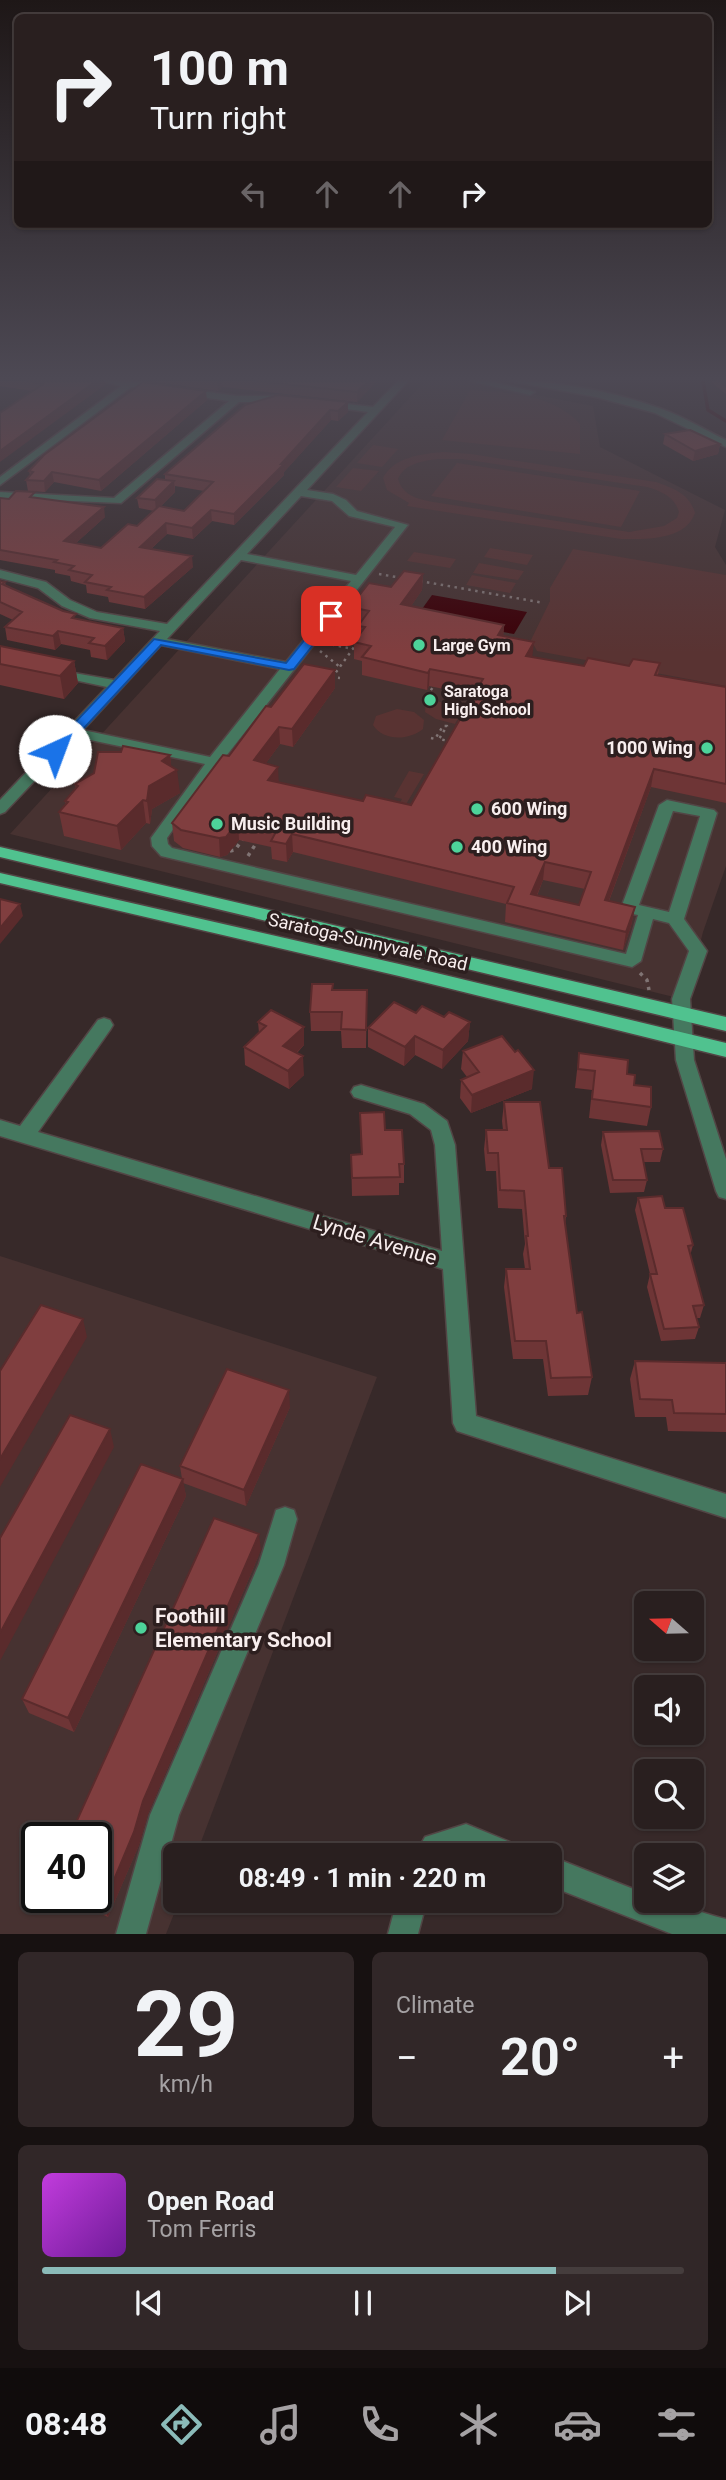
<!DOCTYPE html>
<meta charset="utf-8">
<style>
body{margin:0;font-family:Roboto,sans-serif;background:#312728;color:#f1f3f6;height:100vh;display:flex;flex-direction:column;font-size:26px;white-space:nowrap}
*{box-sizing:border-box;margin:0}
p{font-size:23px;color:#a5a2a4}
.icon{flex:none;width:38px;height:38px;fill:none;stroke:currentColor;stroke-width:2;stroke-linecap:round;stroke-linejoin:round}
.map{position:relative;height:1934px;overflow:hidden}
.panel{display:flex;flex-direction:column;gap:18px;padding:18px;background:#171111;flex:1}
.panel>*{flex:none}
.guide{position:absolute;left:14px;top:14px;width:698px;height:214px;border-radius:10px;box-shadow:0 2px 5px #0004,0 0 0 2px #453d3d;background:#291f1f;color:#f1f3f6;overflow:hidden}
.needle{width:46px;rotate:290deg}
.tools{position:absolute;left:634px;top:1591px;display:grid;gap:14px}
.tools a{display:grid;place-items:center;width:70px;height:70px;border-radius:10px;background:#291f1f;box-shadow:0 2px 5px #0004,0 0 0 2px #453d3d;font-size:35px}
.speed{position:absolute;left:21px;top:1822px;display:flex;gap:14px;font-size:35px;font-weight:700;text-align:center}
.speed>*{display:grid;place-content:center;width:91px;height:91px;border-radius:50%;background:#291f1f;box-shadow:0 2px 5px #0004,0 0 0 2px #453d3d;line-height:1}
.speed .limit{border:4px solid #111;border-radius:10px;background:#fff;color:#111}
.pin{position:absolute;display:grid;place-items:center;width:60px;height:60px;color:#fff;margin:-30px;border-radius:14px;box-shadow:0 4px 10px #0006}
.me{position:absolute;width:77px;margin:-38px;rotate:43deg;stroke-linejoin:round;filter:drop-shadow(0 0 5px #0008)}
.turn{display:flex;align-items:center;gap:24px;height:147px;padding:0 21px;font-size:32px}
.turn .icon{width:91px;height:91px;stroke-width:2.5}
.turn b{display:block;font-size:49px;line-height:60px}
.lanes{display:flex;align-items:center;height:66px;padding:0 21px;background:#0003;justify-content:center;gap:35px;direction:ltr}
.lanes .off{opacity:.35}
.big{font-size:52px;font-weight:700;line-height:1.1}
.panel .tile{flex:1;display:flex;flex-direction:column;justify-content:center;gap:10px;min-width:0;padding:0 24px;border-radius:10px;background:#312728}
.panel .dial{align-items:center;gap:0}
.dial b{font-size:91px;line-height:1}
.song{display:flex;align-items:center;gap:21px}
.cover{width:84px;height:84px;border-radius:10px;background:linear-gradient(135deg,hsl(290 70% 55%),hsl(280 70% 35%))}
.played{height:7px;border-radius:4px;background:linear-gradient(90deg,#8bbbb9 80%,#453d3d 80%)}
.keys{display:flex;justify-content:space-around;direction:ltr}
.heat{display:flex;justify-content:space-between;align-items:center;font-size:38px;direction:ltr}
.panel .tiles{flex:1;display:grid;gap:18px;grid-template-columns:1fr 1fr}
.tile:last-child{grid-column:span 2}
.trip{position:absolute;left:163px;top:1843px;width:399px;height:70px;border-radius:10px;background:#291f1f;box-shadow:0 2px 5px #0004,0 0 0 2px #453d3d;font-weight:700;line-height:70px;text-align:center}
.tabs{display:flex;height:112px;justify-content:space-around;align-items:center;background:#100c0c;color:#a5a2a4}
.tabs .icon{width:49px;height:49px}
.tabs .on{color:#8bbbb9}
.tabs b{font-size:32px;color:#f1f3f6}
.map>svg:first-child{display:block}
</style>
<div class="map">
<svg width="726" height="1934" viewBox="0 0 726 1934">
<rect width="100%" height="100%" fill="#372929"/>
<path fill="#473231" fill-rule="evenodd" d="M424,382h45l124,24 7,41 125,63 -10,37 11,18v301l-23,66 -17,68 -676,-166z
M0,1256l377,121 -181,478h-21v45l4,1 -13,33h-166zM37,1838h59v59h-59z"/>
<path fill="#593332" fill-rule="evenodd" d="M470,390c39,3 83,4 110,34v30l-138,-14z
M373,445l25,4 -16,18 -25,-4z
M443,452l28,2 185,28c17,6 34,12 39,31 -10,28 -50,26 -74,26l-214,-33 2,-3 -22,-13 -4,-12c11,-21 38,-24 60,-26zM438,459h24l185,28c14,4 28,10 32,25l-2,6 -13,8 -35,6 -196,-30c-15,-3 -30,-6 -35,-23 6,-15 24,-18 40,-20z
M457,463l183,28 -19,36 -190,-31z
M353,468l26,3 -18,20 -25,-4z
M490,548l43,7 -6,10 -43,-8z
M573,549l153,26v111l-189,-35 -6,-11 19,-39v-13z
M414,552l42,7 -6,9 -43,-7z
M479,563l45,8 -6,9 -45,-7z
M472,575l44,8 -6,10 -44,-8z
M426,699l38,8 -9,17 -19,-5 -11,-7z
M397,709l17,3 10,8 -1,9c-15,12 -40,12 -50,-4l3,-9z
M409,771l15,3 -25,42 -3,-7 6,-10 -8,-2z"/>
<path fill="#3b0007" d="M432,595l95,17 -13,22 -97,-18z"/>
<g fill="none" stroke-linecap="round" stroke-linejoin="round">
<path stroke="#3b0007" stroke-width="3.5" d="M703,381l5,29 18,11"/>
<defs>
<path id="minor" d="M104,381h25l108,15h52l5,3 -5,3h-50l-118,101 -121,-5v-6l114,6 115,-97 -98,-14 -131,98v-8l121,-91z
M398,381h10l-101,109 26,4 13,6 11,11 51,14 -189,240 -52,73 1,6 4,4 454,106 12,-39 -15,-3 -2,-4 38,-103 8,-5 47,10 3,3 -33,106 23,32 -17,48 4,61 32,99v40l-7,-2 -3,-6 -40,-131 -4,-61 17,-48 -20,-28 -16,-4 -12,42 -9,6 -471,-111 -9,-10 -1,-8 54,-74 -129,-27 -71,75 -5,2v-14l107,-113 -56,-12v-6l63,11 46,-49 -70,-13 -28,-12 -24,-18 -38,-10v-8l46,12 24,18 27,12 70,12 201,-212 -44,-6 -3,-1v-4l52,6zM301,496l31,5 17,15 46,11 -39,48 -109,-21zM241,560l110,21 -65,81 -119,-23zM161,645l119,24 -70,88 -127,-27zM673,811l27,5 -31,96 -30,-7z
M470,381h19l46,11 -5,3z
M511,381c50,0 104,11 151,28 22,8 43,21 64,31v7l-71,-34 -59,-16z
M104,1018l6,2 3,5 -3,5 -72,102 404,119 -7,-106 -4,-15 -21,-16 -56,-17 -3,-5 3,-5 7,-2 63,19 23,17 8,24 21,271 250,78v24l-269,-87 -4,-8 -10,-154 -443,-133v-16l20,6 78,-106z
M285,1507l9,3 3,9 -13,46 -105,250 -33,119h-30l34,-119 109,-251 17,-54z
M466,1824l51,21 5,10h-107l10,-18z
M550,1856l96,38v6c27,0 53,13 80,19v15h-54l-122,-48z
M397,1900h30l-9,34h-30z"/>
<path id="major" d="M0,847l726,170v14l-726,-174z
M0,873l399,91 327,79v14l-327,-81 -399,-93z"/>
</defs>
<use href="#minor" stroke="#524545" stroke-width="3"/>
<use href="#major" stroke="#524545" stroke-width="3"/>
<path stroke="#807474" stroke-width="2.5" stroke-dasharray="2.5 4.5" stroke-linecap="butt" d="M379,574l23,4
M420,581l124,22
M341,624l20,4
M328,638l29,5 -23,32
M325,643l28,6
M320,651l20,16
M331,677l9,1
M427,696l6,-9
M448,700l6,-9
M431,738l4,1 8,-13h4l-8,13 10,2"/>
<path stroke="#807474" stroke-width="3.5" stroke-dasharray="3.5 5" stroke-linecap="butt" d="M230,851l5,-1 10,-14
M248,856l9,-14
M640,973l7,7 2,10"/>
<use href="#minor" fill="#45785f" fill-rule="evenodd"/>
<use href="#major" fill="#50c28f" fill-rule="evenodd"/>
</g>
<path fill="#6e3536" fill-rule="evenodd" d="M0,381h106v3l-74,7 -32,-5z
M156,381h221l-20,21 -134,-15 -5,4 -62,-9z
M712,381h14v13l-14,-11z
M207,400l-106,91 -47,-9 -9,10 -17,-1 -2,-11 4,-5 -1,-4z
M348,402v10l-10,9 -7,-1 -47,52v3l-50,50 -22,-4 -19,18 -26,-5 -16,15 42,18 -48,42 -36,-7 -1,-5 -21,-4 -1,-8 -15,-4 -1,-5 -15,-3v-3l-55,-10v-62l9,1 27,-1 69,19 -29,26 25,5 36,-22 17,-15 -15,-3 -2,-10 28,-18v-6zM175,486l29,5 -20,20 -24,-4 15,-15z
M665,434l55,10 -2,10 -25,7 -30,-17z
M423,574l-1,16 -11,16 93,19 -1,11 29,21 52,9h45l31,-3 -2,12 68,12v116l-75,-16 -42,114 26,6 -4,19 -8,24 -118,-28 1,-18 -213,-52 -6,10 -15,-3 -1,-12 -32,-7 -12,15 -7,2 -37,-9 -9,-7 -2,-18 99,-116 64,-19 -42,59 -13,-3 -14,19 12,19 85,19 48,4 63,-110 -45,-9 -2,4 -65,-15v-14l-8,-2v-17l4,-6v-11l-8,-1v-17l41,-20zM543,880l42,9 -6,16 -42,-9z
M0,581l5,1 1,4 71,33 46,9 2,13 -18,19 -16,-3 -1,-7 -29,-6 -6,6 -48,-10 -2,-13 8,-7 -13,-6z
M0,646l74,15 4,22 -14,16 -64,-14z
M170,755l1,12 9,26 -28,16 -2,15 -4,-1 -25,27 -57,-14 -5,-24 7,-7 -1,-4 11,-12 -1,-5 19,-11z
M333,990h34l-1,58h-24l-1,-17h-30l-1,-19z
M416,1013l54,9 -2,19 -26,28 -27,-14 -11,11 -36,-19v-19z
M258,1022l46,23 -7,8 7,22 -15,14 -44,-24 -1,-18 15,-14z
M463,1051l69,38 -61,24 -11,-15 1,-18 6,-3 -6,-8z
M579,1053l48,21 24,33 -4,19 -58,-8 3,-28 -17,-2z
M504,1102l45,66 17,48 -1,8 12,89 15,64 -4,18 -40,1 -5,-37h-30l-9,-72 2,-18h19l-2,-15 2,-10 -3,-35 -24,-1 -2,-37h-10l-2,-22 2,-19h17l-1,-9z
M360,1113l25,17 19,34v19h-5v12l-47,1 -1,-41 10,-1z
M603,1132l60,17 -3,13h-17l4,18 -3,12 -34,1 -9,-48z
M638,1198l27,10 28,37 -3,11 14,49 -4,13h-4l3,9 -4,12 -34,2 -14,-54 3,-13 -15,-64z
M635,1361l91,2v69l-58,-1 -2,-14h-31l-5,-38z
M290,1407l-44,99 -63,-23 3,13 -112,236 -45,-19 -7,-14 160,-220 -2,-13z
M261,1550l-113,264 -9,31 -31,72 -46,-20h34z"/>
<path fill="#5a2b2c" d="M96,381h9l1,3 -106,78v-11z
M217,381h5l1,6 -5,4z
M368,381h9l-20,21v-10z
M206,391l1,9 -106,91 -2,-11z
M348,402v10l-10,9v-10z
M330,410l1,10 -47,52v3l-50,50v-11z
M720,444l-2,10 -25,7 2,-10z
M52,472l2,10 -9,10 -1,-11z
M174,481l1,11 -19,19 -1,-11z
M104,507l1,10 -39,35 -2,-11z
M211,510l1,11 -19,18 -1,-11z
M166,523l1,11 -26,24 -1,-11z
M192,556l1,11 -48,42 -1,-12z
M423,574l-1,16 -21,31v-17z
M504,625l-1,17 -5,-7z
M123,628l2,13 -18,19 -2,-14z
M58,631l3,13 -6,6 -2,-14z
M534,642l-2,17 -6,-3z
M74,661l4,22 -14,16 -4,-23z
M430,669l-1,17 -2,4 1,-17z
M335,670v18l-42,59 -1,-18z
M279,727l1,17 -25,34 -1,-18z
M170,755l2,18 5,-3 3,23 -28,16 -2,15 -3,-23 2,-15 13,-25z
M278,767l1,18 -11,-5z
M654,769l-3,18 -49,132 3,-19z
M143,800l3,23 -25,27 -4,-24z
M238,821l1,19 -12,15 -7,2 -1,-19z
M292,834l1,18 -6,10 -1,-18z
M545,862l-2,18 -12,29v-15z
M20,904l3,12 -23,28v-16z
M635,907l-4,19 -8,24 3,-18z
M470,1022l-2,19 -26,28 1,-19z
M304,1027v18l-19,19 -2,-18z
M415,1036v19l-11,11 1,-19z
M303,1056l1,19 -15,14 -1,-18z
M534,1070l-2,19 -61,24 1,-18z
M83,1319l4,18 -87,150v-28z
M289,1390l1,17 -44,99 -2,-16z
M110,1429l4,18 -114,214v-28z
M183,1479l3,17 -112,236 -6,-14z
M259,1534l2,16 -113,264 -9,31 -31,72 -5,-11 40,-105z"/>
<path fill="#803e3f" stroke="#5a2b2c" stroke-width="2" fill-rule="evenodd" d="M26,381h70l-96,70v-38l43,-29z
M256,381h112l-11,11z
M719,381h7v5z
M143,382l63,9 -107,89 -47,-8 -8,9 -18,-1 7,-8 -4,-1 15,-16z
M278,395l70,7 -10,9 -8,-1 -49,54h3l-50,50 -23,-4 -19,18 -26,-5 -26,24 52,9 -48,41 -37,-7 4,-3 -26,-5 7,-7 -23,-5 5,-4 -20,-4 3,-2 -57,-10v-52l9,1 7,-8 19,1 -5,5 74,10 -40,34 37,7 27,-24 9,2 22,-20 25,5 29,-29 -48,-8 80,-69z
M690,430l30,14 -25,7 -30,-17z
M157,479l17,2 -19,19 -18,-2z
M404,571l19,3 -22,30 103,21 -6,10 36,7 -8,14 58,10 4,-8 41,8 4,-7 27,4 -5,12 71,12v97l-72,-15 -49,131 30,7 -9,25 -119,-29 7,-16 -222,-53 -6,10 -15,-3 6,-11 -39,-9 -12,16 -7,1 -38,-8 -9,-7 51,-68 6,1 37,-50 5,1 33,-43 31,6 -43,59 -13,-2 -25,33 24,7 -10,13 95,21 3,-6 45,10 72,-126 -53,-10 -2,4 -66,-16 9,-11 -17,-4 11,-15 -7,-1 11,-15 -19,-4 19,-24 22,4zM545,862l46,10 -12,33 -48,-11z
M0,581l5,1 -3,2 61,27 13,3 -4,4 51,10 -18,18 -16,-3 5,-5 -36,-7 -5,5 -48,-9 17,-15 -22,-10z
M0,646l74,15 -14,15 -60,-12z
M123,746l47,9 -8,6 15,9 -28,16 -2,15 -4,-1 -26,26 -58,-14 9,-10 -3,-1 13,-15 -3,-2 19,-11 4,-21h23z
M0,899l20,5 -20,24z
M312,984h21l-1,6h35l-1,40 -25,-1 1,-17h-32z
M394,1002l22,11 6,-7 22,11 5,-5 21,10 -27,28 -28,-14 -10,11 -37,-19z
M271,1010l33,17 -21,19 20,10 -15,15 -44,-24 22,-21 -8,-4z
M502,1036l13,16 3,-2 16,20 -62,25 -11,-15 18,-8 -16,-21z
M579,1053l49,7 -1,14 8,1 -1,10 17,2v20l-59,-8 3,-28 -17,-2z
M504,1102h36l9,66h13l4,48h-2l13,97 5,-1 10,65 -41,1 -5,-37h-31l-9,-72h24l-4,-33h2l-4,-45 -24,-1 -2,-37h-10l-2,-23h21z
M384,1112l1,18h17l2,34h-5l1,13 -48,1 -1,-23 11,-1 -2,-41z
M659,1131l4,18h-22l6,31h-34l-10,-48z
M662,1196l3,12h18l10,37 -5,1 16,59 -11,1 6,21 -35,2 -14,-55h7l-19,-76z
M41,1305l42,14 -83,140v-88z
M635,1361l91,2v51l-52,-1 -2,-13 -32,-1z
M227,1369l62,21 -45,100 -64,-24z
M70,1415l40,14 -110,204v-95z
M141,1464l42,15 -115,239 -46,-19z
M214,1518l45,16 -116,267 -9,31 -31,74 -20,-9h13v-59h-27z"/>
<linearGradient id="sky" x2="0" y2="1"><stop stop-color="#1e1717"/><stop offset="0.58" stop-color="#4d4954"/><stop offset="1" stop-color="#4d4954" stop-opacity="0"/></linearGradient>
<rect width="726" height="652" fill="url(#sky)"/>
<path fill="#1a73e8" stroke="#114b97" stroke-width="2" d="M326,613l10,3 -42,53 -5,1 -128,-25 -101,109h-10l-2,-3 106,-112 132,24z"/>
<g fill="#4dd39a" stroke="#2d1f1f" stroke-width="2.5">
<circle cx="419" cy="645" r="7"/>
<circle cx="430" cy="700" r="7"/>
<circle cx="707" cy="748" r="7"/>
<circle cx="477" cy="809" r="7"/>
<circle cx="217" cy="824" r="7"/>
<circle cx="457" cy="847" r="7"/>
<circle cx="141" cy="1628" r="7"/>
</g>
<g text-anchor="middle" stroke-width="7" stroke-linejoin="round" paint-order="stroke">
<g font-size="16" font-weight="bold" fill="#f8eeee" stroke="#2d1f1f" text-anchor="start">
<text x="433" y="651">Large Gym</text>
<text x="444" y="697">Saratoga<tspan x="444" dy="18">High School</tspan></text>
</g>
<g font-size="18" font-weight="bold" fill="#f8eeee" stroke="#2d1f1f" text-anchor="start">
<text x="693" y="754" text-anchor="end">1000 Wing</text>
<text x="491" y="815">600 Wing</text>
<text x="231" y="830">Music Building</text>
<text x="471" y="853">400 Wing</text>
</g>
<g font-size="18" fill="#f8eeee" stroke="#2d1f1f">
<text transform="translate(368 942) rotate(13)" y="6">Saratoga-Sunnyvale Road</text>
</g>
<g font-size="21" fill="#f8eeee" stroke="#2d1f1f">
<text transform="translate(375 1240) rotate(17)" y="7">Lynde Avenue</text>
</g>
<g font-size="21" font-weight="bold" fill="#f8eeee" stroke="#2d1f1f" text-anchor="start">
<text x="155" y="1623">Foothill<tspan x="155" dy="24">Elementary School</tspan></text>
</g>
</g>
</svg>
<div class="tools">
<a><svg class="needle" viewBox="-14 -14 28 28"><path d="M0-13l5 13h-10z" fill="#e53935"/><path d="M0 13l5-13h-10z" fill="#a5a2a4"/></svg></a>
<a><svg class="icon" aria-label="sound" viewBox="0 0 24 24"><path d="M4 9h4l5-4v14l-5-4H4zM17 9q2 3 0 6"/></svg></a>
<a><svg class="icon" aria-label="search" viewBox="0 0 24 24"><circle cx="10" cy="10" r="6"/><path d="M15 15l6 6"/></svg></a>
<a><svg class="icon" aria-label="layers" viewBox="0 0 24 24"><path d="M12 4l9 5-9 5-9-5zM3 14l9 5 9-5"/></svg></a>
</div>
<div class="speed"><div class="limit">40</div></div>
<div class="pin" style="left:331px;top:616px;background:#d93025"><svg class="icon" aria-label="arrive" viewBox="0 0 24 24"><path d="M6 21V4h12l-3 4 3 4H6"/></svg></div>
<svg class="me" style="left:55px;top:751px" viewBox="-20 -20 40 40"><circle r="19" fill="#fff"/><path d="M0-13L10 11 0 6-10 11z" fill="#1a73e8"/></svg>
<div class="trip">08:49 · 1 min · 220 m</div>
<div class="guide">
<div class="turn"><svg class="icon" aria-label="right" viewBox="0 0 24 24"><path d="M7 20v-9h11M14 6l5 5-5 5"/></svg><div><b>100 m</b>Turn right</div></div>
<div class="lanes"><svg class="icon off" aria-label="left" viewBox="0 0 24 24"><path d="M17 20v-9H6M10 6l-5 5 5 5"/></svg><svg class="icon off" aria-label="ahead" viewBox="0 0 24 24"><path d="M12 20V5M6 11l6-6 6 6"/></svg><svg class="icon off" aria-label="ahead" viewBox="0 0 24 24"><path d="M12 20V5M6 11l6-6 6 6"/></svg><svg class="icon" aria-label="right" viewBox="0 0 24 24"><path d="M7 20v-9h11M14 6l5 5-5 5"/></svg></div>
</div>
</div>
<section class="panel">
<div class="tiles">
<div class="tile dial"><b>29</b><p>km/h</p></div>
<div class="tile"><p>Climate</p>
<div class="heat"><a>−</a><b class="big">20°</b><a>+</a></div>
</div>
<div class="tile">
<div class="song"><i class="cover"></i><div><b>Open Road</b><p>Tom Ferris</p></div></div>
<div class="played"></div>
<div class="keys"><svg class="icon" aria-label="previous" viewBox="0 0 24 24"><path d="M18 5L8 12l10 7zM5 5v14"/></svg><svg class="icon" aria-label="pause" viewBox="0 0 24 24"><path d="M8 5v14M16 5v14"/></svg><svg class="icon" aria-label="next" viewBox="0 0 24 24"><path d="M6 5l10 7-10 7zM19 5v14"/></svg></div>
</div>
</div>
</section>
<nav class="tabs">
<b>08:48</b>
<svg class="icon on" aria-label="directions" viewBox="0 0 24 24"><path d="M12 3l9 9-9 9-9-9zM9 14v-3h6M13 9l2 2-2 2"/></svg>
<svg class="icon" aria-label="music" viewBox="0 0 24 24"><path d="M9 18V5l10-2v13"/><circle cx="6" cy="18" r="3"/><circle cx="16" cy="16" r="3"/></svg>
<svg class="icon" aria-label="phone" viewBox="0 0 24 24"><path d="M5 4h4l2 5-3 2q2 4 5 5l2-3 5 2v4C11 20 4 13 5 4z"/></svg>
<svg class="icon" aria-label="climate" viewBox="0 0 24 24"><path d="M12 3v18M4 7l16 10M4 17L20 7"/></svg>
<svg class="icon" aria-label="car" viewBox="0 0 24 24"><path d="M5 17H2v-5l4-1 3-4h7l3 4 3 1v5h-3M9 17h6M6 11h13"/><circle cx="7" cy="17" r="2"/><circle cx="17" cy="17" r="2"/></svg>
<svg class="icon" aria-label="filters" viewBox="0 0 24 24"><path d="M4 7h16M4 17h16"/><circle cx="9" cy="7" r="2"/><circle cx="15" cy="17" r="2"/></svg>
</nav>
